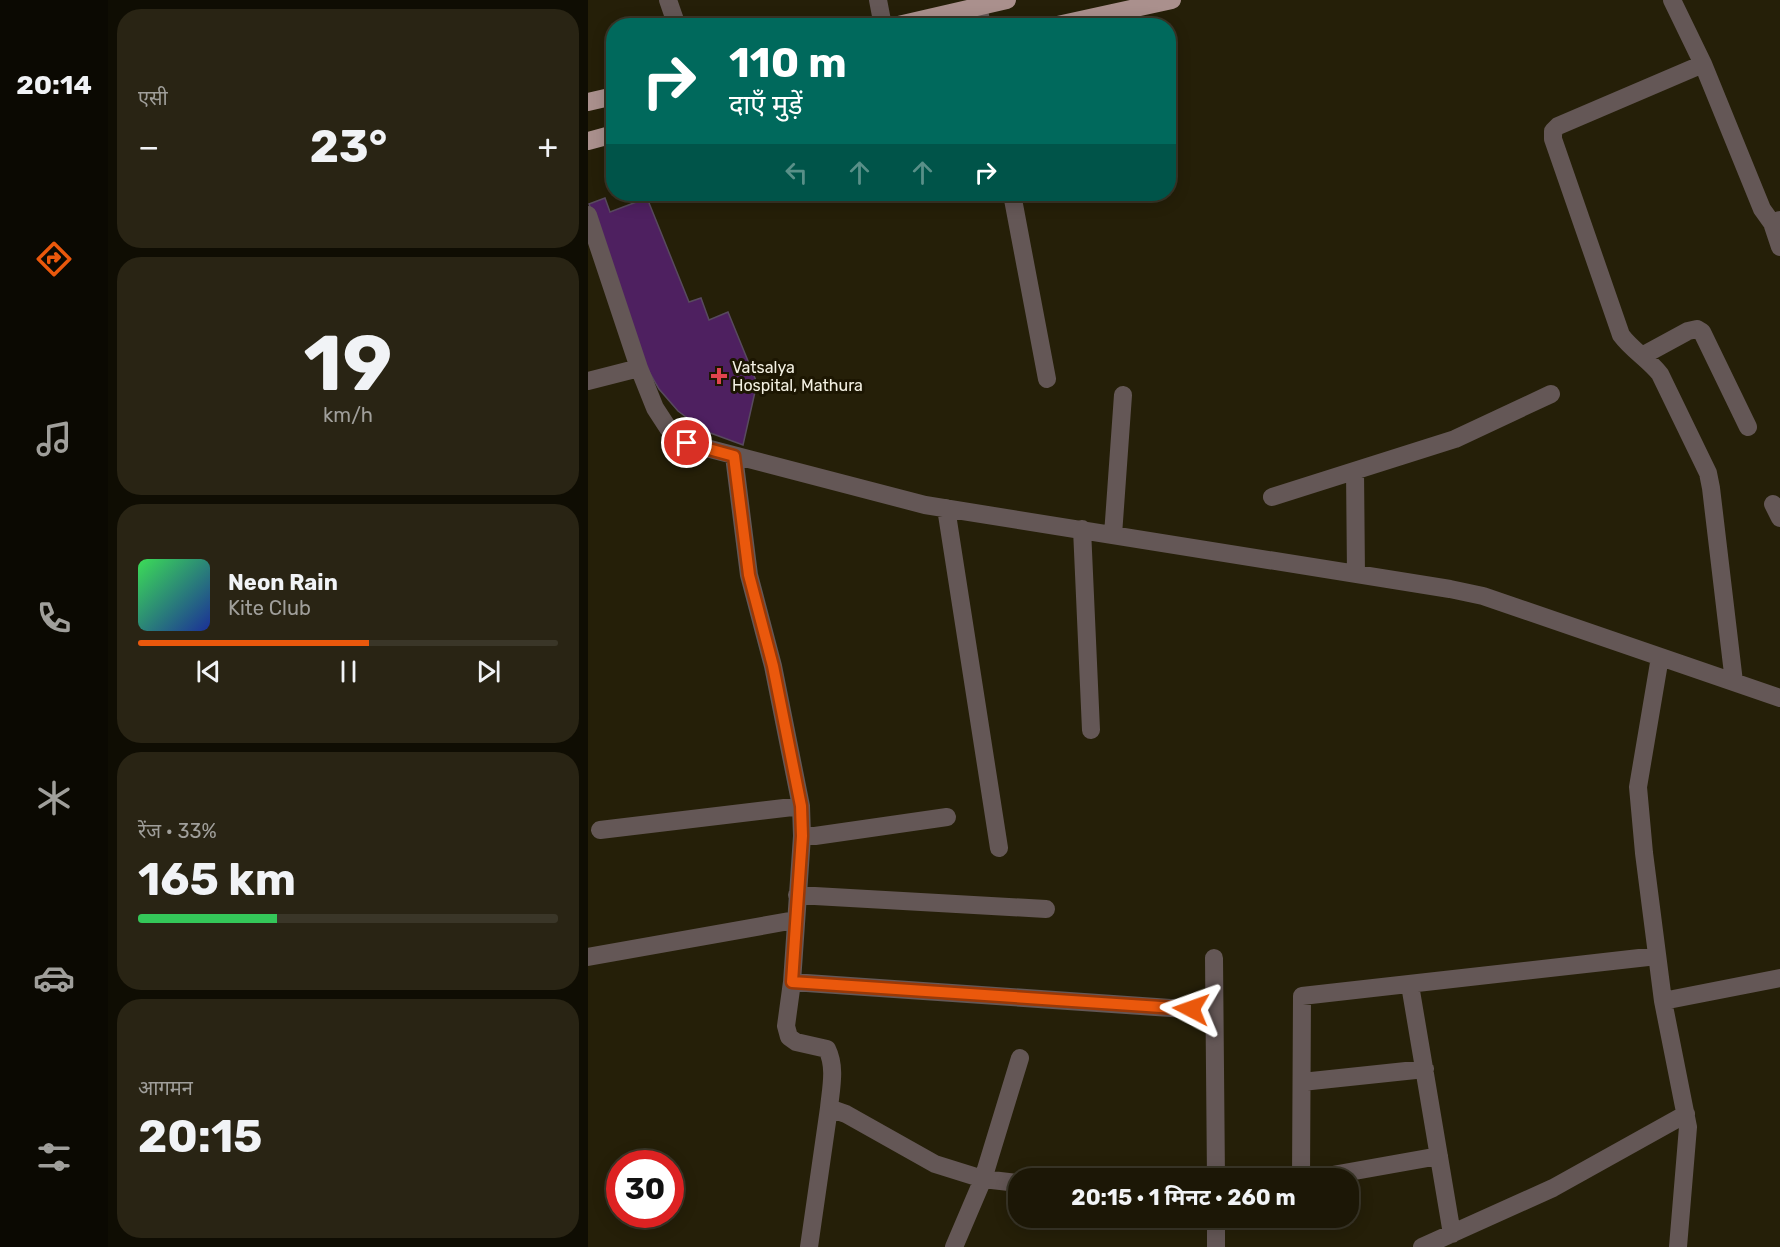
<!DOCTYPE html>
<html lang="hi">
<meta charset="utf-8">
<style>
body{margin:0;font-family:Rubik,"Noto Sans Devanagari",sans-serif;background:#292414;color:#f1f3f6;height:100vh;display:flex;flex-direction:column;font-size:22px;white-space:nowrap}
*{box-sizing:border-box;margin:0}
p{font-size:20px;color:#a09f9b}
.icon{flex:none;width:33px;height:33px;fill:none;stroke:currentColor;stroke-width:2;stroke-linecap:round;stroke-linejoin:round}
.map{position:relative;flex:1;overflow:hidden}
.sheet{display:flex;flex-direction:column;gap:9px;padding:9px;background:#0f0d03;width:480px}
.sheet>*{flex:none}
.hud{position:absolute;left:18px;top:18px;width:570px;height:183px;border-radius:24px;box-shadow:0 3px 15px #0003,0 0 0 2px #3a3628;background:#00695c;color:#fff;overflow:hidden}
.speed{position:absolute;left:18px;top:1150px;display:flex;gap:12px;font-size:30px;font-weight:700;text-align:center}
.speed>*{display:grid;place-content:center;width:78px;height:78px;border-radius:50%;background:#1c1706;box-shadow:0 3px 15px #0003,0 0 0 2px #3a3628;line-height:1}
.speed .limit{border:9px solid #d22;background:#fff;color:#111}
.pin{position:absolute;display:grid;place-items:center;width:51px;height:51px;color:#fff;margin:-26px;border:3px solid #fff;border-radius:50%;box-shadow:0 2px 6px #0007}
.me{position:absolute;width:66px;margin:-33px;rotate:274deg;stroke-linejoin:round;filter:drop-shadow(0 0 4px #0008)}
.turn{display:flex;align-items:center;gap:21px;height:126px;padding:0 24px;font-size:27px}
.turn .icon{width:78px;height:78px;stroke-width:2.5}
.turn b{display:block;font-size:42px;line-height:51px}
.lanes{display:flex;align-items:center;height:57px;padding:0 24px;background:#0003;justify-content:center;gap:30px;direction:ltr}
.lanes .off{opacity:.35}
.big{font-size:45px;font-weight:700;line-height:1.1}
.sheet .widget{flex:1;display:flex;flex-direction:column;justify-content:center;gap:9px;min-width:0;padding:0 21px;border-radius:24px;background:#292414}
.sheet .dial{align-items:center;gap:0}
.dial b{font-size:78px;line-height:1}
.song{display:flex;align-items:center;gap:18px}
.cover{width:72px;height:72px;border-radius:9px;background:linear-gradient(135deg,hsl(130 70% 55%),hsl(230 70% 35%))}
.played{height:6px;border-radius:3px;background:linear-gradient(90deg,#ea580c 55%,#3a3628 55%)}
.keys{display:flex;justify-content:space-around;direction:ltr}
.heat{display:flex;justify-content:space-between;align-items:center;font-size:33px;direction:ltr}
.charge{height:9px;border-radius:4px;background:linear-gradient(90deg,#34c759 33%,#3a3628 0)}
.trip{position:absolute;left:420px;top:1168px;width:351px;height:60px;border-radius:24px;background:#1c1706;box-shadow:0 3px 15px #0003,0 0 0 2px #3a3628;font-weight:700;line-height:60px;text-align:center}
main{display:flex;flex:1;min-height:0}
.tab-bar{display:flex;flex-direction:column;width:108px;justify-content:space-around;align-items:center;background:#0b0902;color:#a09f9b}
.tab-bar .icon{width:42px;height:42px}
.tab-bar .selected{color:#ea580c}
.tab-bar b{font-size:27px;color:#f1f3f6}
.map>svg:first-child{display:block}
</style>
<main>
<nav class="tab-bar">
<b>20:14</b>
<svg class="icon selected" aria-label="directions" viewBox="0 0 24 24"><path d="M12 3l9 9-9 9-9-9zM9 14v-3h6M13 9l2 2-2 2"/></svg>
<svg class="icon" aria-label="music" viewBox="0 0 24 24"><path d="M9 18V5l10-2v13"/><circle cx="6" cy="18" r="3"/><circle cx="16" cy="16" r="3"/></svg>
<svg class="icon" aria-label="phone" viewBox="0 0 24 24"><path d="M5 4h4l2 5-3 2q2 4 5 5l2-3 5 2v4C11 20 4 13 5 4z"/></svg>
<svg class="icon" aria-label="climate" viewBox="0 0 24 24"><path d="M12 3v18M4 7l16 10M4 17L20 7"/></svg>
<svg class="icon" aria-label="car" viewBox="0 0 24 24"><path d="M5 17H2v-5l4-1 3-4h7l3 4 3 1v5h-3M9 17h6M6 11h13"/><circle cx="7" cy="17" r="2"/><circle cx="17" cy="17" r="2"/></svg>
<svg class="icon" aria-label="filters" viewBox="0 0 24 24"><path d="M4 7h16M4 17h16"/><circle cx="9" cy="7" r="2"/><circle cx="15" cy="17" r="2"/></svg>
</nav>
<section class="sheet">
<div class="widget"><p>एसी</p>
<div class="heat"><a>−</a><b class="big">23°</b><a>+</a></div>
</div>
<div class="widget dial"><b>19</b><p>km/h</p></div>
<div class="widget">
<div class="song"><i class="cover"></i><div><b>Neon Rain</b><p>Kite Club</p></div></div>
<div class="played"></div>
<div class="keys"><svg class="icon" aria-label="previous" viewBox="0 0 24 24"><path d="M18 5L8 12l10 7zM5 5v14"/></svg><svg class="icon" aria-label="pause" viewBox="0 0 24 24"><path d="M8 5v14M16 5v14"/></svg><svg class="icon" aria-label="next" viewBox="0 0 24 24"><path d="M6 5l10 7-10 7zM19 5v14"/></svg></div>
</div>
<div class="widget"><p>रेंज · 33%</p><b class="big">165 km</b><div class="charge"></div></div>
<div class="widget"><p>आगमन</p><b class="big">20:15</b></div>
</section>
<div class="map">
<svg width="1192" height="1247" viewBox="0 0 1192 1247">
<rect width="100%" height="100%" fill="#251f08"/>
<path fill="#4e2060" stroke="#584a5e" stroke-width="1.5" d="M17,198l5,14 37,-14 42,104 12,-4 8,22 19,-8 29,71 -14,62 -38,-14 -27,-20 -19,-22 -12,-21 -58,-164z"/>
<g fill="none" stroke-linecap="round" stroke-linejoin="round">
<path stroke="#645756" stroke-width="18" d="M80,0l9,26
M290,0l5,26
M389,0l5,26
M1084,0l31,64 59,145 10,14 8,-3
M1115,64l-145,62 -5,5v8l68,196c11,15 27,24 39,39l48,99 3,15 23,194
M424,194l35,185
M0,215l51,153 16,40 13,20 19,15 238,62 525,84 33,7 297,102
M1184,223l8,24
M1054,356l46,-25 9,-2 5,3 46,95
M0,381l51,-13
M146,456l15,119 24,91 28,140 1,30h13l132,-19
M767,471l1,103
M684,497l183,-58 96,-45
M1185,504l7,14
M358,508l53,340
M494,529l9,201
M525,535l10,-140
M1072,657l-22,130 6,66 19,148 25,126 -10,120
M12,830l201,-24
M214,836l-10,146 -6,44 3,11 7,5 31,7c9,18 4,39 2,59
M209,895l249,14
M0,957l207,-37
M626,958l2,221
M204,982l422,29
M822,985l42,249
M1075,1001l117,-23
M714,1082l123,-13
M713,1179l1,-183 355,-40
M722,1179l129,-23
M221,1247l20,-139 17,6 89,50 48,15 35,4
M366,1247l29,-68 37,-121
M628,1247v-29
M834,1247l131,-59 133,-74"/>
<path stroke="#aa908d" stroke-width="18" d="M306,26l113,-26
M465,26l119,-26
M0,102l26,-6
M0,141l26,-7"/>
</g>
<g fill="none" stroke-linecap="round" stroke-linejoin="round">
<defs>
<path id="route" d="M99,443l47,13 15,119 24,91 28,140 1,30 -10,146 399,27"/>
</defs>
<use href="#route" stroke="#983908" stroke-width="15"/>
<use href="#route" stroke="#ea580c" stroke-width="10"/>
</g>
<path fill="#e0444e" stroke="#1c1602" stroke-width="2" d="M128 367h6v6h6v6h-6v6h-6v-6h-6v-6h6z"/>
<g text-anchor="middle" stroke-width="6" stroke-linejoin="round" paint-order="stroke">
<g font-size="16" fill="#f4f1e3" stroke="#1c1602" text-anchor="start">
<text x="144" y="373">Vatsalya<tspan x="144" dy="18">Hospital, Mathura</tspan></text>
</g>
</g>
</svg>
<div class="speed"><div class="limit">30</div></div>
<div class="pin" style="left:99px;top:443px;background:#d93025"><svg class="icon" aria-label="arrive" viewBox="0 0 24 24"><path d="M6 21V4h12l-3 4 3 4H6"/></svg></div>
<svg class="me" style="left:603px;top:1009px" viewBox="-20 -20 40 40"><path d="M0-17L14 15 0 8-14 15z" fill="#ea580c" stroke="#fff" stroke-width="4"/></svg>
<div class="trip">20:15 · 1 मिनट · 260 m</div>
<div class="hud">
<div class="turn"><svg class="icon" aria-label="right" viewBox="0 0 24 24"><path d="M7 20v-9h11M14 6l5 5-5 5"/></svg><div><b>110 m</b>दाएँ मुड़ें</div></div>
<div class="lanes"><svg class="icon off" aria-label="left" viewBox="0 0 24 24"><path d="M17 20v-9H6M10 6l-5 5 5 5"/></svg><svg class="icon off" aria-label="ahead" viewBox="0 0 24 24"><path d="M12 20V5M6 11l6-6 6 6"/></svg><svg class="icon off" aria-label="ahead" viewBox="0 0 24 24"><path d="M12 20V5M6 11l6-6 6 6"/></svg><svg class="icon" aria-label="right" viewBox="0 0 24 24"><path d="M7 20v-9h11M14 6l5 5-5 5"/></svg></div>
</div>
</div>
</main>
